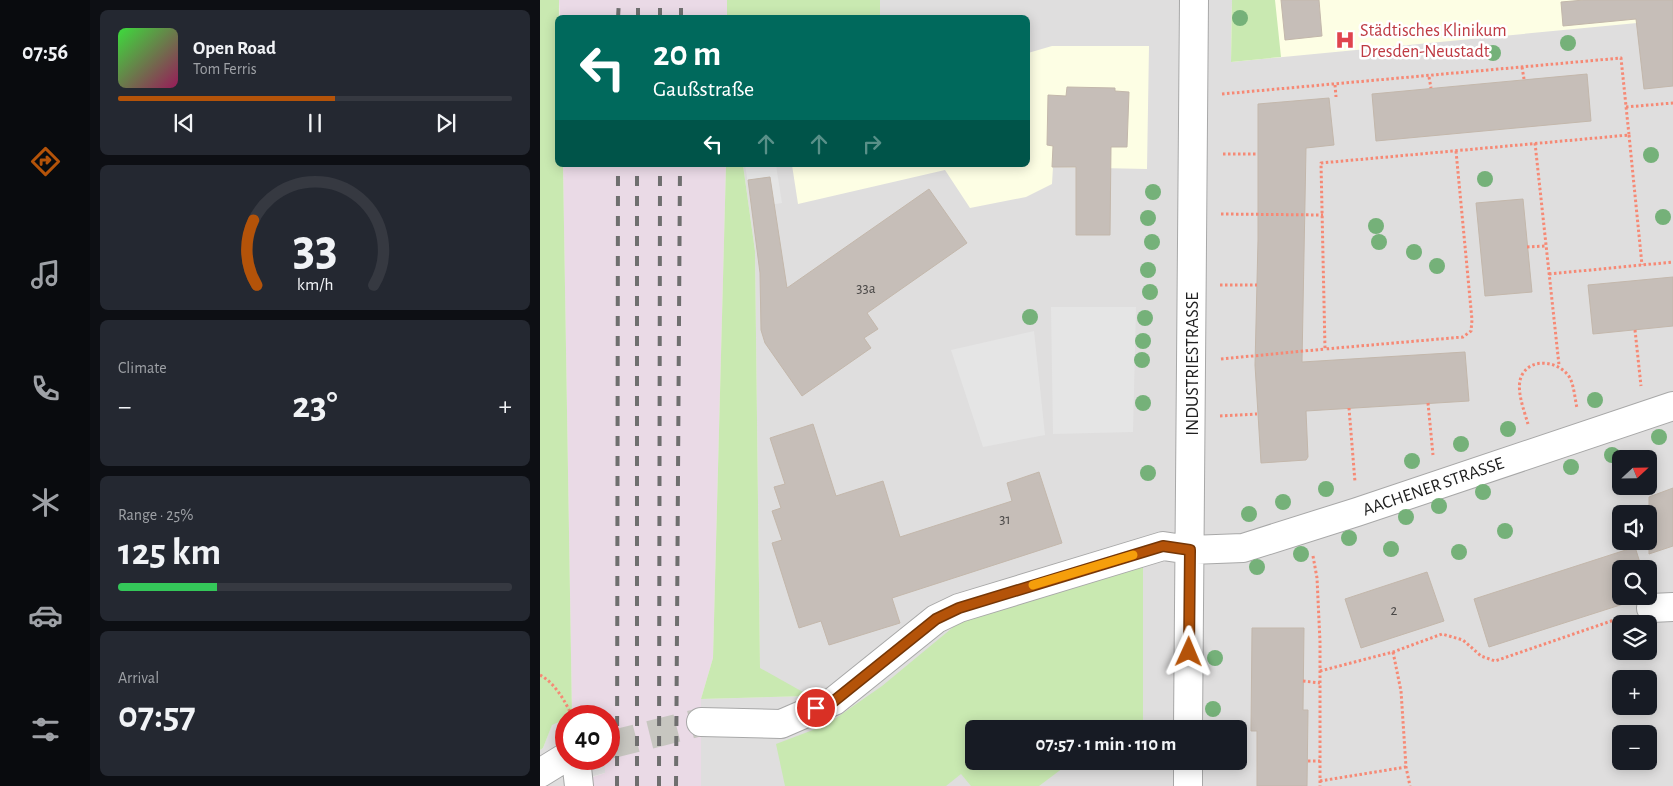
<!DOCTYPE html>
<meta charset="utf-8">
<style>
body{margin:0;font-family:"Alegreya Sans",sans-serif;background:#242831;color:#f1f3f6;height:100vh;display:flex;flex-direction:column;font-size:19px;white-space:nowrap}
*{box-sizing:border-box;margin:0}
p{font-size:16px;color:#9ea1a6}
.icon{flex:none;width:28px;height:28px;fill:none;stroke:currentColor;stroke-width:2;stroke-linecap:round;stroke-linejoin:round}
.map{position:relative;flex:1;overflow:hidden}
.panel{display:flex;flex-direction:column;gap:10px;padding:10px;background:#0d0f14;width:450px}
.panel>*{flex:none}
.guide{position:absolute;left:15px;top:15px;width:475px;height:152px;border-radius:8px;box-shadow:0 2px 12px #0003;background:#00695c;color:#fff;overflow:hidden}
.needle{width:32px;rotate:68deg}
.tools{position:absolute;left:1072px;top:450px;display:grid;gap:10px}
.tools a{display:grid;place-items:center;width:45px;height:45px;border-radius:8px;background:#171b24;box-shadow:0 2px 12px #0003;font-size:25px}
.speed{position:absolute;left:15px;top:705px;display:flex;gap:10px;font-size:25px;font-weight:700;text-align:center}
.speed>*{display:grid;place-content:center;width:65px;height:65px;border-radius:50%;background:#171b24;box-shadow:0 2px 12px #0003;line-height:1}
.speed .limit{border:8px solid #d22;background:#fff;color:#111}
.pin{position:absolute;display:grid;place-items:center;width:42px;height:42px;color:#fff;margin:-21px;border:2px solid #fff;border-radius:50%;box-shadow:0 1px 5px #0007}
.me{position:absolute;width:55px;margin:-28px;rotate:1deg;stroke-linejoin:round;filter:drop-shadow(0 0 4px #0008)}
.turn{display:flex;align-items:center;gap:18px;height:105px;padding:0 15px;font-size:22px}
.turn .icon{width:65px;height:65px;stroke-width:2.5}
.turn b{display:block;font-size:35px;line-height:42px}
.lanes{display:flex;align-items:center;height:48px;padding:0 15px;background:#0003;justify-content:center;gap:25px;direction:ltr}
.lanes .off{opacity:.35}
.big{font-size:38px;font-weight:700;line-height:1.1}
.panel .widget{flex:1;display:flex;flex-direction:column;justify-content:center;gap:8px;min-width:0;padding:0 18px;border-radius:8px;background:#242831}
.panel .dial{align-items:center;gap:0}
.dial svg{height:130px;overflow:visible;fill:none;stroke:#363941;stroke-width:7;stroke-linecap:round;text-anchor:middle}
.dial text{fill:#f1f3f6;stroke:none}
.song{display:flex;align-items:center;gap:15px}
.cover{width:60px;height:60px;border-radius:8px;background:linear-gradient(135deg,hsl(120 70% 55%),hsl(330 70% 35%))}
.played{height:5px;border-radius:2px;background:linear-gradient(90deg,#b45309 55%,#363941 55%)}
.keys{display:flex;justify-content:space-around;direction:ltr}
.heat{display:flex;justify-content:space-between;align-items:center;font-size:28px;direction:ltr}
.charge{height:8px;border-radius:4px;background:linear-gradient(90deg,#34c759 25%,#363941 0)}
.trip{position:absolute;left:425px;top:720px;width:282px;height:50px;border-radius:8px;background:#171b24;box-shadow:0 2px 12px #0003;font-weight:700;line-height:50px;text-align:center}
main{display:flex;flex:1;min-height:0}
.tab-bar{display:flex;flex-direction:column;width:90px;justify-content:space-around;align-items:center;background:#090b0e;color:#9ea1a6}
.tab-bar .icon{width:35px;height:35px}
.tab-bar .active{color:#b45309}
.tab-bar b{font-size:22px;color:#f1f3f6}
.map>svg:first-child{display:block}
</style>
<main>
<nav class="tab-bar">
<b>07:56</b>
<svg class="icon active" aria-label="directions" viewBox="0 0 24 24"><path d="M12 3l9 9-9 9-9-9zM9 14v-3h6M13 9l2 2-2 2"/></svg>
<svg class="icon" aria-label="music" viewBox="0 0 24 24"><path d="M9 18V5l10-2v13"/><circle cx="6" cy="18" r="3"/><circle cx="16" cy="16" r="3"/></svg>
<svg class="icon" aria-label="phone" viewBox="0 0 24 24"><path d="M5 4h4l2 5-3 2q2 4 5 5l2-3 5 2v4C11 20 4 13 5 4z"/></svg>
<svg class="icon" aria-label="climate" viewBox="0 0 24 24"><path d="M12 3v18M4 7l16 10M4 17L20 7"/></svg>
<svg class="icon" aria-label="car" viewBox="0 0 24 24"><path d="M5 17H2v-5l4-1 3-4h7l3 4 3 1v5h-3M9 17h6M6 11h13"/><circle cx="7" cy="17" r="2"/><circle cx="17" cy="17" r="2"/></svg>
<svg class="icon" aria-label="filters" viewBox="0 0 24 24"><path d="M4 7h16M4 17h16"/><circle cx="9" cy="7" r="2"/><circle cx="15" cy="17" r="2"/></svg>
</nav>
<section class="panel">
<div class="widget">
<div class="song"><i class="cover"></i><div><b>Open Road</b><p>Tom Ferris</p></div></div>
<div class="played"></div>
<div class="keys"><svg class="icon" aria-label="previous" viewBox="0 0 24 24"><path d="M18 5L8 12l10 7zM5 5v14"/></svg><svg class="icon" aria-label="pause" viewBox="0 0 24 24"><path d="M8 5v14M16 5v14"/></svg><svg class="icon" aria-label="next" viewBox="0 0 24 24"><path d="M6 5l10 7-10 7zM19 5v14"/></svg></div>
</div>
<div class="widget dial"><svg viewBox="0 0 100 80">
<path d="M14 69A42 42 0 1 1 86 69"/>
<path d="M14 69A42 42 0 0 1 12 29" stroke="#b45309"/>
<text x="50" y="56" font-size="32" font-weight="700">33</text>
<text x="50" y="72" font-size="11">km/h</text>
</svg></div>
<div class="widget"><p>Climate</p>
<div class="heat"><a>−</a><b class="big">23°</b><a>+</a></div>
</div>
<div class="widget"><p>Range · 25%</p><b class="big">125 km</b><div class="charge"></div></div>
<div class="widget"><p>Arrival</p><b class="big">07:57</b></div>
</section>
<div class="map">
<svg width="1133" height="786" viewBox="0 0 1133 786">
<rect width="100%" height="100%" fill="#f1efe8"/>
<path fill="#dfdede" fill-rule="evenodd" d="M232,0h901v786h-972v-87l107,-3 -48,-27 -5,-418 -12,-86h285v-147l-256,-1zM1081,459h28v27h-28zM1081,514h28v27h-28zM1081,569h28v27h-28zM1081,624h28v27h-28zM1081,679h28v27h-28zM434,729h265v32h-265zM1081,734h28v27h-28z
M26,719v40h39v14l-22,6v7h-43v-36l3,-2 9,-24z"/>
<path fill="#eadae6" d="M19,0h168v17h-167z
M23,165h163l-13,493 -12,41v87h-118v-6l22,-7v-14h4v-43h-37z"/>
<path fill="#fdfee4" d="M692,0h404l1,23 -406,39z
M512,46h97l-2,123 -94,-2 -1,17 -26,13 -56,11 -25,-38 -147,34 -6,-39h236v-112z"/>
<path fill="#c9e9b1" d="M0,0h19l-1,165h5l9,551h-6v3l-14,6 -9,23 -3,2z
M187,0h153v17h-153z
M692,0h43l6,57 -50,5z
M186,165h17l12,86 5,417 50,28 -109,3 12,-41z
M603,560v169h-169v32l169,1 -76,3 -28,21h-68l-10,-12 -15,12h-161l-9,-42 50,-19 56,-39 81,-67z"/>
<path fill="#e5e5e5" d="M205,165h31l6,38 -30,5z
M511,307h85l-3,125 -80,2z
M494,331l11,104 -62,12 -32,-97z"/>
<path fill="#c6beb8" stroke="#c3b7ab" d="M741,0h38l3,36 -37,4z
M1044,0h89v86l-29,3 -8,-70 -73,7 -2,-24z
M1047,74l4,47 -215,20 -4,-47z
M527,87l48,1v3l14,1 -2,55h-16l-1,88h-34v-68h-24l1,-21 -6,-1 1,-50 18,1z
M789,98l5,47 -28,3 -4,214 163,-10 4,49 -163,10 2,46 -2,3 -45,3 -6,-98 3,-125v-136z
M230,177l17,111 142,-99 38,54 -100,70 11,16 -14,9 7,10 -69,48 -37,-53 -4,-13 -1,-57 -12,-93z
M983,199l9,93 -47,4 -9,-93z
M1133,277v49l-80,8 -5,-49z
M273,424l23,72 47,-15 17,56 112,-36 -5,-18 32,-11 23,71 -170,55 8,25 -71,22 -8,-24 -22,7 -27,-85 10,-3 -10,-29 9,-3 -7,-21 11,-3 -15,-46z
M1133,488v58l-24,8v-57z
M1095,547l7,22h-21v27h20l-2,3 -150,48 -15,-48z
M887,572l17,49 -83,27 -16,-49z
M712,628h52l-1,82h5l-1,76h-50v-55h-6z"/>
<g fill="none" stroke-linecap="round" stroke-linejoin="round">
<path stroke="#c7c6c0" stroke-width="28" stroke-dasharray="28 14" stroke-linecap="butt" d="M69,745l92,-23"/>
<defs>
<path id="minor" d="M1111,608l22,-1
M161,722l80,2 53,-23 102,-82 23,-11 204,-62 27,4 53,-2 114,-36 316,-106
M648,729l6,-729
M36,759l3,27
M0,773l26,-16
M648,786v-25"/>
</defs>
<use href="#minor" stroke="#a8a8a8" stroke-width="30"/>
<path stroke="#f68975" stroke-width="3" stroke-dasharray="2.5 2.5" stroke-linecap="butt" d="M982,67l2,12
M889,77l2,11
M795,85l1,12
M682,94l399,-36 8,77 -308,28 4,186 138,-12 8,-6 1,-11 -16,-169
M1086,107l47,-4
M1089,135l13,130
M995,143l24,222
M683,154h34
M681,214l102,1
M987,247l19,-1
M1009,274l124,-12
M680,285h37
M1095,330l6,56
M681,359l104,-10
M888,403l5,52
M809,408l6,74
M680,416l37,-2
M988,424c-4,-14 -13,-36 -6,-49 10,-19 39,-13 48,3 4,8 5,21 7,30
M773,556l4,22 3,64v144
M853,652l8,39 5,76 4,19
M780,671l73,-19 49,-18 21,6 18,16 14,5 128,-44
M0,675c15,8 25,26 32,41
M763,681l17,2
M768,761h12
M780,781l86,-14"/>
<use href="#minor" stroke="#fff" stroke-width="28"/>
<path stroke="#6f6f6f" stroke-width="4" stroke-dasharray="10 10" stroke-linecap="butt" d="M78,18l1,-18
M98,18v-18
M120,18v-18
M141,18v-18
M77,786l1,-621
M97,786v-621
M119,786l1,-621
M136,786l4,-621"/>
</g>
<g fill="#75b179">
<circle cx="700" cy="18" r="8"/>
<circle cx="1028" cy="43" r="8"/>
<circle cx="953" cy="53" r="8"/>
<circle cx="1111" cy="155" r="8"/>
<circle cx="945" cy="179" r="8"/>
<circle cx="613" cy="192" r="8"/>
<circle cx="1123" cy="217" r="8"/>
<circle cx="608" cy="218" r="8"/>
<circle cx="836" cy="226" r="8"/>
<circle cx="612" cy="242" r="8"/>
<circle cx="839" cy="242" r="8"/>
<circle cx="874" cy="252" r="8"/>
<circle cx="897" cy="266" r="8"/>
<circle cx="608" cy="270" r="8"/>
<circle cx="610" cy="292" r="8"/>
<circle cx="490" cy="317" r="8"/>
<circle cx="605" cy="318" r="8"/>
<circle cx="603" cy="341" r="8"/>
<circle cx="602" cy="360" r="8"/>
<circle cx="1055" cy="400" r="8"/>
<circle cx="603" cy="403" r="8"/>
<circle cx="968" cy="429" r="8"/>
<circle cx="1119" cy="437" r="8"/>
<circle cx="921" cy="444" r="8"/>
<circle cx="1072" cy="455" r="8"/>
<circle cx="872" cy="461" r="8"/>
<circle cx="1031" cy="467" r="8"/>
<circle cx="608" cy="473" r="8"/>
<circle cx="786" cy="489" r="8"/>
<circle cx="943" cy="492" r="8"/>
<circle cx="743" cy="502" r="8"/>
<circle cx="899" cy="506" r="8"/>
<circle cx="709" cy="514" r="8"/>
<circle cx="866" cy="517" r="8"/>
<circle cx="965" cy="531" r="8"/>
<circle cx="809" cy="538" r="8"/>
<circle cx="851" cy="549" r="8"/>
<circle cx="919" cy="552" r="8"/>
<circle cx="761" cy="554" r="8"/>
<circle cx="717" cy="567" r="8"/>
<circle cx="675" cy="658" r="8"/>
<circle cx="673" cy="709" r="8"/>
</g>
<g fill="none" stroke-linecap="round" stroke-linejoin="round">
<defs>
<path id="route" d="M276,708l18,-7 102,-82 23,-11 204,-62 27,4 -1,102"/>
</defs>
<use href="#route" stroke="#753606" stroke-width="12"/>
<use href="#route" stroke="#b45309" stroke-width="9"/>
<path stroke="#f59e0b" stroke-width="9" d="M493,585l100,-30"/>
</g>
<defs>
<symbol id="hospital-bare" viewBox="-9 -9 18 18"><path d="M-5-5h3v3.5h4V-5h3V5h-3V1.5h-4V5h-3Z" fill="#e0444e" stroke="#fff" stroke-width="2.5" paint-order="stroke"/></symbol>
</defs>
<g fill-rule="evenodd">
<use href="#hospital-bare" x="791" y="26" width="28" height="28"/>
</g>
<g text-anchor="middle" stroke-width="5" stroke-linejoin="round" paint-order="stroke">
<g font-size="15" fill="#4a4847">
<text x="326" y="293">33a</text>
<text x="465" y="524">31</text>
<text x="854" y="615">2</text>
</g>
<g font-size="18" fill="#be3a42" stroke="#fff" text-anchor="start">
<text x="820" y="36">Städtisches Klinikum<tspan x="820" dy="21">Dresden-Neustadt</tspan></text>
</g>
<g font-size="18" fill="#212121" stroke="#fff">
<text transform="translate(652 364) rotate(-90)" y="6">INDUSTRIESTRASSE</text>
<text transform="translate(893 486) rotate(-19)" y="6">AACHENER STRASSE</text>
</g>
</g>
</svg>
<div class="tools">
<a><svg class="needle" viewBox="-14 -14 28 28"><path d="M0-13l5 13h-10z" fill="#e53935"/><path d="M0 13l5-13h-10z" fill="#9ea1a6"/></svg></a>
<a><svg class="icon" aria-label="sound" viewBox="0 0 24 24"><path d="M4 9h4l5-4v14l-5-4H4zM17 9q2 3 0 6"/></svg></a>
<a><svg class="icon" aria-label="search" viewBox="0 0 24 24"><circle cx="10" cy="10" r="6"/><path d="M15 15l6 6"/></svg></a>
<a><svg class="icon" aria-label="layers" viewBox="0 0 24 24"><path d="M12 4l9 5-9 5-9-5zM3 14l9 5 9-5"/></svg></a>
<a>+</a>
<a>−</a>
</div>
<div class="speed"><div class="limit">40</div></div>
<div class="pin" style="left:276px;top:708px;background:#d93025"><svg class="icon" aria-label="arrive" viewBox="0 0 24 24"><path d="M6 21V4h12l-3 4 3 4H6"/></svg></div>
<svg class="me" style="left:649px;top:652px" viewBox="-20 -20 40 40"><path d="M0-17L14 15 0 8-14 15z" fill="#b45309" stroke="#fff" stroke-width="4"/></svg>
<div class="trip">07:57 · 1 min · 110 m</div>
<div class="guide">
<div class="turn"><svg class="icon" aria-label="left" viewBox="0 0 24 24"><path d="M17 20v-9H6M10 6l-5 5 5 5"/></svg><div><b>20 m</b>Gaußstraße</div></div>
<div class="lanes"><svg class="icon" aria-label="left" viewBox="0 0 24 24"><path d="M17 20v-9H6M10 6l-5 5 5 5"/></svg><svg class="icon off" aria-label="ahead" viewBox="0 0 24 24"><path d="M12 20V5M6 11l6-6 6 6"/></svg><svg class="icon off" aria-label="ahead" viewBox="0 0 24 24"><path d="M12 20V5M6 11l6-6 6 6"/></svg><svg class="icon off" aria-label="right" viewBox="0 0 24 24"><path d="M7 20v-9h11M14 6l5 5-5 5"/></svg></div>
</div>
</div>
</main>
